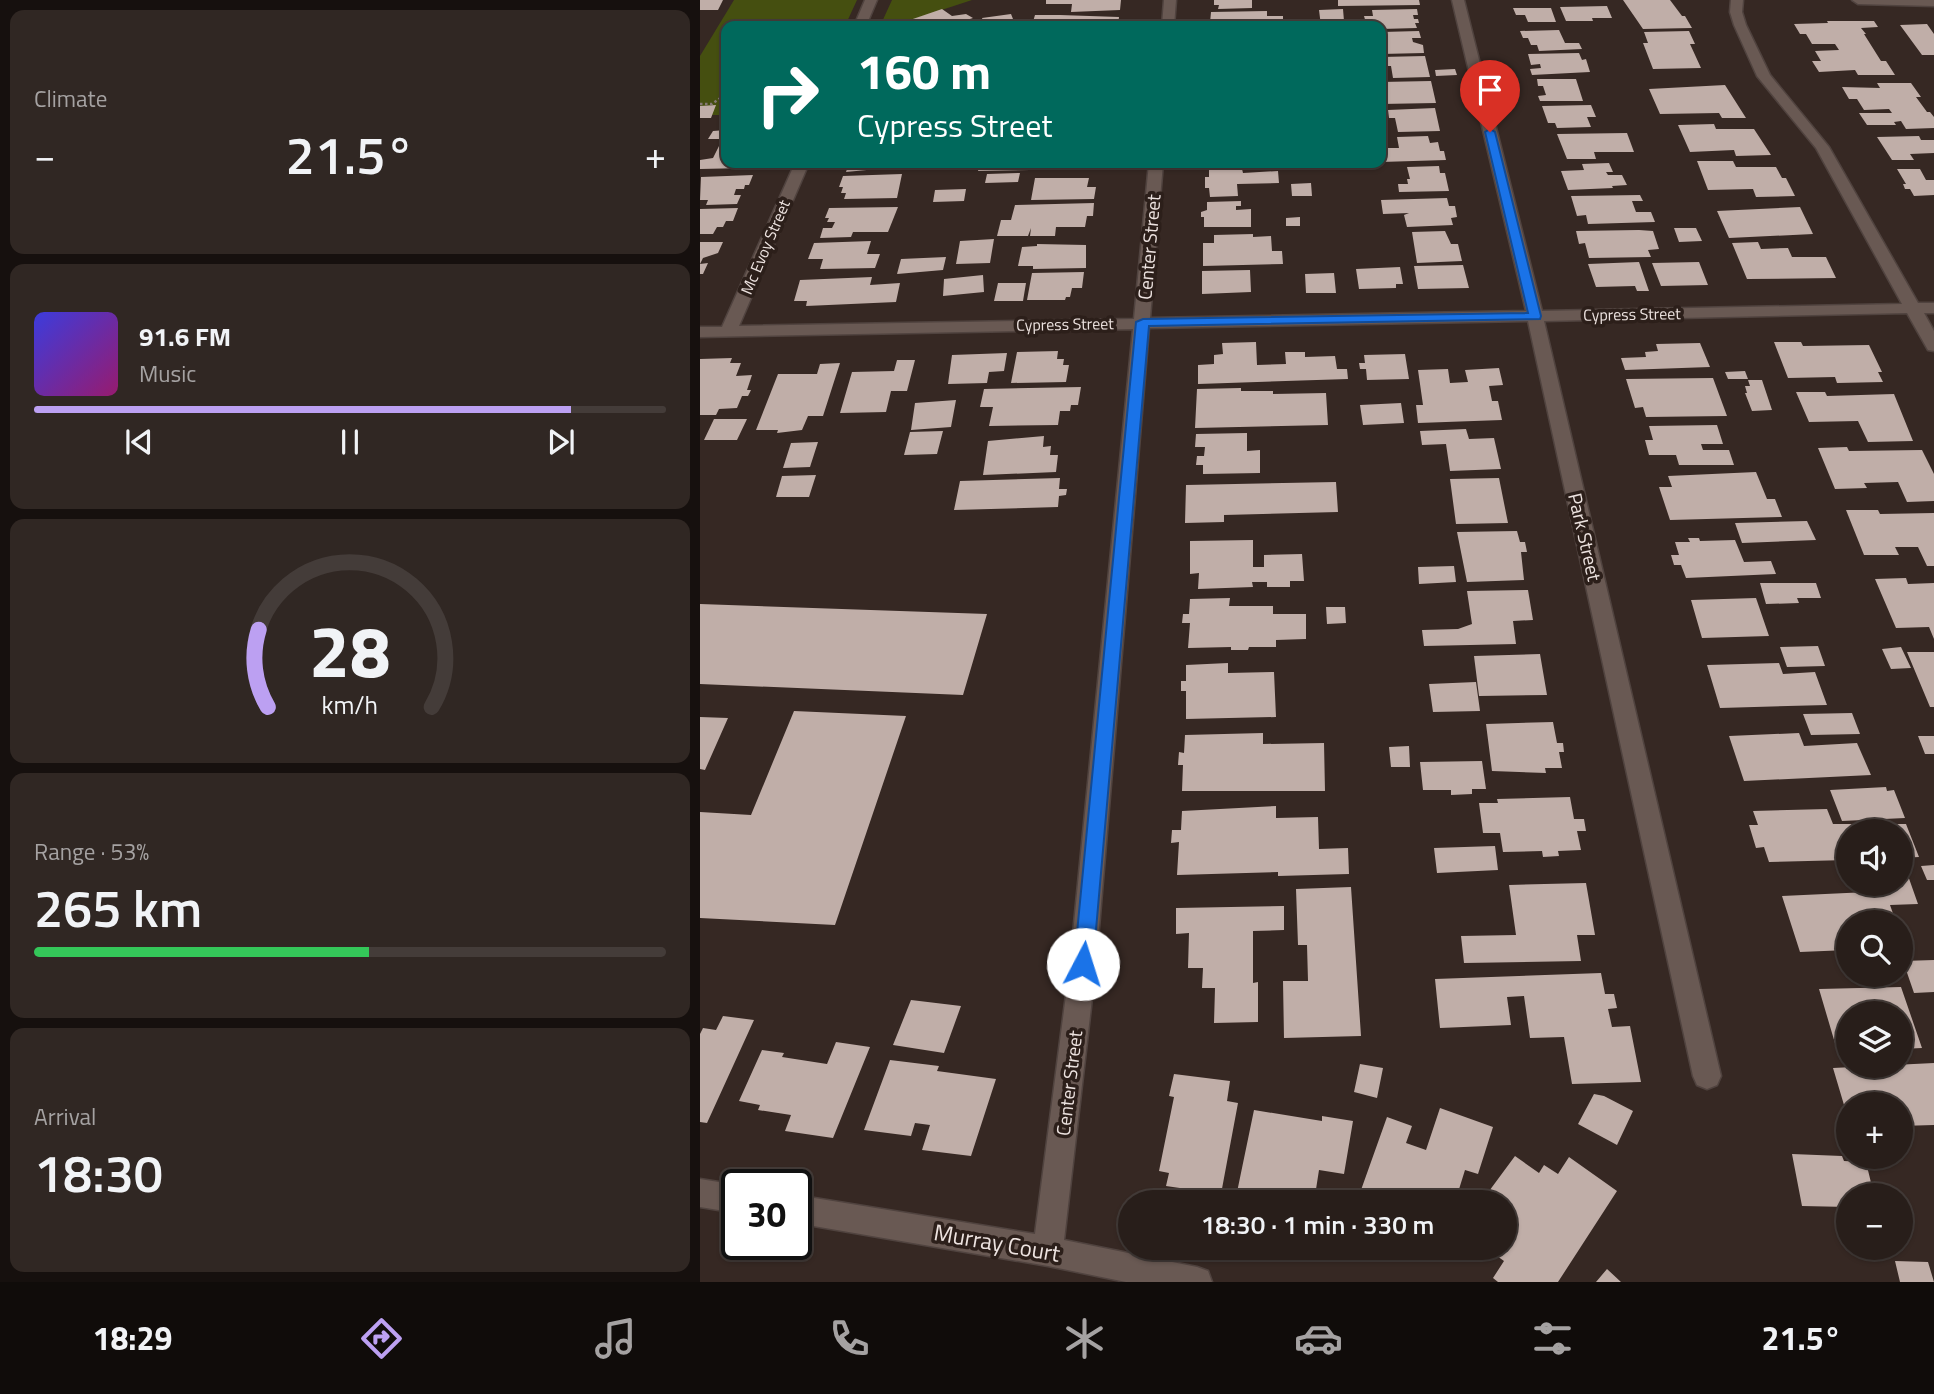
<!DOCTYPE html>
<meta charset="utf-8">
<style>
body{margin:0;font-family:"Titillium Web",sans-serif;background:#302723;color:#f1f3f6;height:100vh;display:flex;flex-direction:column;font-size:26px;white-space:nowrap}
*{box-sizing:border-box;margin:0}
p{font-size:23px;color:#a5a2a2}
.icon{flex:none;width:38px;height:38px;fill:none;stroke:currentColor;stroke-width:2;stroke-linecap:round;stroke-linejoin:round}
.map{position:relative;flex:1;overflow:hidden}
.side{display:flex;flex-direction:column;gap:10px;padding:10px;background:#16100e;width:700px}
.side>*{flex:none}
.banner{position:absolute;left:21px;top:21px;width:665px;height:147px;border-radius:14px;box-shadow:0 2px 5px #0004,0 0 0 2px #443c39;background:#00695c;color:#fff;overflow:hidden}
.buttons{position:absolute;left:1136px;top:819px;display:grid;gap:14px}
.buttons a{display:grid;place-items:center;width:77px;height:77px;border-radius:50%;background:#281e1a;box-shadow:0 2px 5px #0004,0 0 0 2px #443c39;font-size:35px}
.speed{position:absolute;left:21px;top:1169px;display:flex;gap:14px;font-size:35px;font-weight:700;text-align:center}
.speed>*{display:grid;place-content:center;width:91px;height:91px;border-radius:50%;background:#281e1a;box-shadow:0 2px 5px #0004,0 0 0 2px #443c39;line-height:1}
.speed .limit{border:4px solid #111;border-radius:10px;background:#fff;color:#111}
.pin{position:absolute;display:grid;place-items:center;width:60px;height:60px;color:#fff;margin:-72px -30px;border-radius:50% 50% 50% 0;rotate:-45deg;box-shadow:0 0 7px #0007}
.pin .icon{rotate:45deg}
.me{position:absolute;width:77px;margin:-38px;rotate:5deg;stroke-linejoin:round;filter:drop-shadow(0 0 5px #0008)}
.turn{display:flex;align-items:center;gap:24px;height:147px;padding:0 21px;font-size:32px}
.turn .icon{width:91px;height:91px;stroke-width:2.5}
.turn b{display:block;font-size:49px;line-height:60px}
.big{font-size:52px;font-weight:600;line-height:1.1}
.side .tile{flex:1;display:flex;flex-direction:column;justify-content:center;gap:10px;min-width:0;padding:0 24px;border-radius:14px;background:#302723}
.side .dial{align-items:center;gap:0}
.dial svg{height:182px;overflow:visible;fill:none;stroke:#443c39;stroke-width:7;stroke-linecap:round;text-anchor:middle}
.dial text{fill:#f1f3f6;stroke:none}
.song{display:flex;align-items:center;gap:21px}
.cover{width:84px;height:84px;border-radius:10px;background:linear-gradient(135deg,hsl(240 70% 55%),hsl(320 70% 35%))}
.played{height:7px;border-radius:4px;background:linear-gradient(90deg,#bca0f2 85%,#443c39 85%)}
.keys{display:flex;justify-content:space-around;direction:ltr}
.heat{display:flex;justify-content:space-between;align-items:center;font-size:38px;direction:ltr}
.charge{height:10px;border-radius:5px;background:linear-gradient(90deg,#34c759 53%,#443c39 0)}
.trip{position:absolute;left:418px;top:1190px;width:399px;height:70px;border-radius:35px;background:#281e1a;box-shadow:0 2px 5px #0004,0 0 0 2px #443c39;font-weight:600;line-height:70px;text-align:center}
.dock{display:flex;height:112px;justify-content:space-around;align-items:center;background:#100c0a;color:#a5a2a2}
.dock .icon{width:49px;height:49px}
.dock .on{color:#bca0f2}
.dock b{font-size:32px;color:#f1f3f6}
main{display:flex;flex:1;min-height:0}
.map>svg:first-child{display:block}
</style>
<main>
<section class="side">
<div class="tile"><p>Climate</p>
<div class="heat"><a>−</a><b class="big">21.5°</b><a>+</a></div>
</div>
<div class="tile">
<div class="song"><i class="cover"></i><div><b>91.6 FM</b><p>Music</p></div></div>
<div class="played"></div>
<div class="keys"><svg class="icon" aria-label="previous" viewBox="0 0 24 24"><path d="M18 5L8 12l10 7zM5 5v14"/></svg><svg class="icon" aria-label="pause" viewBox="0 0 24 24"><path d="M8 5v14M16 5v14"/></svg><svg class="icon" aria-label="next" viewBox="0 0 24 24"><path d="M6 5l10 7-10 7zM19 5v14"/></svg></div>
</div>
<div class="tile dial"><svg viewBox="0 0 100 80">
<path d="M14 69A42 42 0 1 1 86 69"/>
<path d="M14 69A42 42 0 0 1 10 35" stroke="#bca0f2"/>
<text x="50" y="56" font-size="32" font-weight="700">28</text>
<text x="50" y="72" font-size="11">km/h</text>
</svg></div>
<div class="tile"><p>Range · 53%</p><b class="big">265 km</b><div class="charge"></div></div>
<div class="tile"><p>Arrival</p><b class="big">18:30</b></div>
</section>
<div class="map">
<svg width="1234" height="1282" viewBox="0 0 1234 1282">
<rect width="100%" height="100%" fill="#362823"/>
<path fill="#454f10" d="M34,0h123l-12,26h-119v89h-26v-59z
M192,0h80l-76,25 -15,-1z"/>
<path fill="#c0aea8" d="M0,0h23l-5,10h-18z
M346,0h75l-1,10 -49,2 1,-8h-26z
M514,0h38v8l-34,1 1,-4h-5z
M638,0h81l1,5 -82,1z
M923,0h47l12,16h3l7,12 -49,1z
M907,6l5,12h-20l1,3h-27l-6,-14z
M813,8h38l5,14h-28l-3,-7h-9z
M242,9l10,7 14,-2 7,4 -24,8h-33l-9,-5z
M643,9l1,12 -8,1 1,4h-16l-2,-16z
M717,9l1,6h-5l1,4h4l1,4h-4l2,5 -36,1 -6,-6h-9l-2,-7h9l-1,-6z
M567,11v5h16v10h-60v-3h-13l1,-11z
M311,14l2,5 -7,1 2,5 -23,1 -3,-8z
M335,15h25l59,2 -1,9h-78l-8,-1z
M1127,21h47l4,6 -17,1 5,6h-2l17,27h5l9,14h-37l-3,-5 -36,2 -7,-11h9l-6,-10 24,-1 -4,-6h-23l-6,-10h-6l-6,-10 34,-1z
M1227,24l7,10v21h-12l-22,-30z
M859,30l6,13h14l3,6 -43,2 -2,-6h-6l-3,-7h-5l-3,-7z
M719,31l2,7h-9l1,4 10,3 1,8 -43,1 1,-22z
M989,31l6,13h-5l11,24 -48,1 -10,-26h5l-4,-11z
M879,53l3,7 4,-1 4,13 -58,3 -2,-6 11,-1 -1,-4 -9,1 -3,-11z
M725,56l5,21 -37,1 -2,-12h-10v-9z
M755,69l2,6 -21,1 -1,-6z
M837,79h39l7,22h-43l-2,-5 8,-1 -3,-9h-5z
M731,81l5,22 -55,1v-22z
M1177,83h34l10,14h-5l11,15h3l4,5v11l-28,1 -5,-8 -7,1 2,3h-29l-8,-12h33l-3,-4 -25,1 -7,-11h-8l-7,-12 38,1z
M1025,85l21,33h-24l-3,-5 -59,1 -11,-25z
M16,105l-5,13h-11v-12z
M891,105l5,12h-9l4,10 -34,1 -2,-5h-7l-6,-17z
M735,108l5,23 -42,1 -3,-14h-6l-1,-8z
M1014,124l2,5h38l17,26 -35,1 -2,-6 -44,2 -12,-27z
M26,130v9h-18l5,-8z
M927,133l7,19h-40l2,7h-29l-10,-25z
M728,136l2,7 8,-1 2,9h4l2,9 -65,2v-14h18l-2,-11z
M1219,136l2,4h13v13l-24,1 4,6h-22l-15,-23z
M19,146h7v17h22l-3,5 -45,1v-9l13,-2z
M997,161h36l3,6h40l6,11h4l9,18 -39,1 -3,-8 -45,1z
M149,163h60l-1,3 -62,6z
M280,163h52l-2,7 -52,1z
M526,163h39v2l-39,1z
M909,163l4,9h-7l2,3h14l5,10 -15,1 1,2 -45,2 -7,-19 23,-1 -2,-6z
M739,166l1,7h5l4,18 -50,1 -1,-8h10l-1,-5h3l-3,-12z
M542,169l1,4 35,-2 1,12 -42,1 1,12 -28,1 -1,-9h-4v-11h4v-7z
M1197,169h23l6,11h8v15l-20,1 -4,-7h-5l-2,-5h3z
M320,173l-2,9 -33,1 2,-9z
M202,174l-5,24 -53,1 2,-6h-5l2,-6h-4l4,-11z
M53,175l-4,10h-4l-1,4h-8l-2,6h7l-4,9 -31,1 2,-5h-8l1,-23z
M335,178h54l-2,9h9l-2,12 -63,1z
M611,183l1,13h-20l-1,-12z
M266,189l-2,12 -31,1 2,-12z
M940,195l3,6h-11l4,11h15l4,10 -67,2 -2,-9 -9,1 -6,-20z
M747,198l2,8h6l2,11 -6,1 2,7 -46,2 -3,-12 5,-2 -26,1 -2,-14z
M541,201v5h-5v4l15,-1v18h-47v-10h-3v-5l6,-2v-8z
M394,203l-1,13h-6l-2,11h-29l-1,9h-25l1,-8 -3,8h-31l4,-16h10l4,-15z
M198,207l-10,25h-35l-2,5 -31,1 3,-10h9l3,-6h-8l2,-4h-4l4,-10z
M1100,207l13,27 -84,4 -12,-27z
M38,208l-5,13h-7l-3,6h-6l-4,7h-13v-25z
M600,217v9h-14v-8z
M974,228h22l6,13 -23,1z
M939,230l14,1 6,18 -11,1 3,7 -62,1 -4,-15 -6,1 -3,-13z
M745,231l6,13h7l4,17 -45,2 -5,-31z
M553,234v3l18,-1 1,15h10l1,13 -80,2v-23h11v-8z
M294,239l-4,24 -34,1 4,-23z
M171,241l-4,13h13l-5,14 -55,1 3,-10h-15l6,-16z
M0,242h23l-5,11 -15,5 -3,6 8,-1 -5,11h-3z
M1058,242l3,7 27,-1 4,9h34l10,21 -89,1 -15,-36z
M337,244l49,1v23l-53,1v-3h-15l4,-19 15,-1z
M246,257l-3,13 -46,4 4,-15z
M939,262l10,29h-12l-2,-5 -39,1 -8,-23z
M999,262l9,23 -47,1 -9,-23z
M763,265l6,23 -51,1 -4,-23z
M700,267l3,17h-7v4l-37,1 -3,-20z
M550,270l1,22 -49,2v-23z
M384,272l-2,16h-10l-2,9h-4l-1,3h-38l5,-27z
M634,273l2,20h-30l-1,-19z
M283,275l1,17 -41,4 1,-17z
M172,277l-2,8 30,-2 -4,19 -90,4 1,-5h-13l6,-21z
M298,283h28l-3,18h-29z
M556,342l1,23 29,-1 -1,-12h20v5l30,-1 2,13h10l1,10 -150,5v-19l16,-1v-9l9,-1 -1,-11z
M1074,342h27l2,4 66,-1 13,27h-4l5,10 -46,1 -2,-6 -47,1z
M1000,343l10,24 -85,3 -4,-12 25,-1 -1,-5 13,-1 -2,-7z
M358,351l-1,8h7l-1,6h6l-3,17 -55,1 6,-31z
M307,353l-3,18 -15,1 -2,11 -39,1 4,-29z
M705,354l4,25 -42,1 -1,-11h-6l-1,-6h6l-1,-8z
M32,358l-2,5h11l-5,13 16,-1 -5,15h4l-3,6h-6l-5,12 -18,1 -3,6h-16v-56z
M197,360h18l-8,31h-16l-5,21 -46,1 12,-41 42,-1z
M140,363l-17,53h-15l-6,14 -25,3 1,-3h-22l22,-56h39l3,-10z
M799,368l4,17 -14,1 3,15h6l4,19 -84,3 -2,-18h7l-5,-35 30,-1 2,14 18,-1 -3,-12z
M1045,371l3,8h-20l-3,-7z
M1013,378l14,38 -81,1 -3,-10 -8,1 -9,-29z
M1048,380h14l10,30 -20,1 -7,-18h2l-2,-7h5z
M381,387l-3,18h-7l-1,6h-10l-2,14 -69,1 4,-19h-13l4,-18z
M541,388v3h32v3l53,-1 2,32 -133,3 2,-39z
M1096,392h29l2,4 67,-2 19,47 -45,1 -10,-21 -49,1z
M256,400l-5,27 -40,3 4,-27z
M701,403l3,20 -41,2 -3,-20z
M14,419h33l-10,21h-33z
M1017,425l6,19h-22l2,6h26l5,15h-55l-3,-10h-27l-4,-15h8l-4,-14z
M766,429l3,10 25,-1 7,31 -51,2 -4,-27 -24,1 -2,-14z
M243,431l-6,23 -33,1 6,-23z
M547,433v18l13,-1v23l-57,1v-9h-7l1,-9h7l1,-9h-10l1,-13z
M344,436l-1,11 8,-1 -1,9h8l-2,17 -73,3 5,-34z
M118,442l-8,25 -27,1 8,-25z
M1147,447l2,4 73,-1 12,24v27l-27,1 -9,-20 -34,1 3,5 -32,1 -17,-41z
M1056,472l11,27h8l7,18 -112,3 -11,-33h13l-4,-11z
M116,475l-7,22h-33l6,-21z
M360,478l-1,11h8l-1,6 -7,1 -1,11 -104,3 6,-29z
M799,478l9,45 -52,1 -6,-45z
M636,482l2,30 -114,3v7l-39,1 1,-38z
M1146,510h32l2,4 54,-1v53h-7l-9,-19h-23l4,8h-35z
M1107,521l9,19 -74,3 -7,-20z
M817,531l3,11h5l2,10h-6l3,28 -57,2 -10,-50z
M988,538h11l1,3 35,-1 9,22 27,-1 5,13 -90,4 -5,-13h-7l-3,-10h8l-4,-13h15z
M553,540v27h11v-12l38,-1 2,27h-14v6h-23v-5h-15l1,5 -55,2 1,-16 -9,1v-33z
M754,566l2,16 -37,2 -1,-17z
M1206,578l2,6 26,-1v56l-5,-12 -33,1 -21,-49z
M1060,583h56l5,15h-24l2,5 -33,1z
M828,590l5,30 -20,1 3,23 -92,2 -2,-16 36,-1 14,-5 -5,-33z
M530,598l-1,8h44v8h33v25l-30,1v7h-27l-1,3h-17v-3l-43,1 2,-25h-8l1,-9h6l1,-15z
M1056,598l13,38 -67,2 -11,-38z
M0,604l287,10 -24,81 -263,-11z
M626,607h19l1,16 -19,1z
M1118,646l7,20 -38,1 -7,-20z
M1201,647l10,21 -20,1 -9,-20z
M1207,652h27v55h-4z
M840,654l7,41 -68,1 -5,-40z
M528,663v10l46,-1 2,45 -90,2v-28h-5v-10h5v-16z
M1079,663l4,11 32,-2 12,33 -107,3 -13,-43z
M776,682l4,29 -47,1 -4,-28z
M94,711l112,5 -71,209 -135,-7v-106l51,3z
M1152,713l8,21 -49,1 -8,-21z
M0,717l28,1 -23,52 -5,-1z
M853,722l4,21h6l1,9h-5l3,16h-17l1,5 -54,-2 -6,-47z
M563,733v11l61,-1 1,48h-143l1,-26h-5l1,-13 5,1 1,-18z
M1099,733l5,13 53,-3 14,32 -127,6 -15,-45z
M1218,736h16v18h-9z
M709,746l1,21h-19l-2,-20z
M782,761l4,28h-14v5l-21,1v-5h-28l-3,-28z
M1186,787l1,4 7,-1 11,28 -63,3 -12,-31z
M870,797l4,22h10l2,12h-9l4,19 -23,1 1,5 -16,1 -1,-6 -39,1 -3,-19h-17l-4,-30h19l-1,-4z
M576,806v12l42,-1 1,32 29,-1 1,26 -71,2v-4l-101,3 2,-33 -8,1 1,-13h9l1,-19z
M1127,809l6,15h73l13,33 -19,1v-27h-52v29l-79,2 -5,-15 -8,1 -7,-23h9l-5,-14z
M795,846l3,24 -61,3 -3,-25z
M1234,865v15h-7l-6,-14z
M1206,870l12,34 -28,1 6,17h-48v28l-48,2 -18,-56 86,-4 -3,-8h35v-13z
M886,883l9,52h-18l4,26 -117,2 -3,-27 55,-1 -7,-50z
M651,887l10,149 -77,2 -1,-57h25l-1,-36h-9l-2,-56z
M584,906v24l-31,1v52l5,-1v40l-44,1 1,-35h-13l1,-20h-15l1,-35 -13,1v-26z
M1234,960v32l-20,1 -11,-32z
M901,973l4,21h9l3,14 -9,1 4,18 18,-1 11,56 -69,2 -8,-47 -34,1 -6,-42 -17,1 4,28 -71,3 -5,-49z
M1201,987l21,61 -22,1v-36h-52v37h-11l-18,-61z
M211,1000l50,6 -17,47 -51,-8z
M23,1016l31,4 -47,103 -7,-1v-88l3,-6 13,2z
M136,1042l34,5 -37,91 -48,-7 6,-16 -33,-5 2,-5 -21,-4 23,-51 22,3 -2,4 45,7z
M190,1060l49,6 -2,5 59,8 -25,77 -49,-6 8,-25 -15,-2 -4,13 -47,-6z
M1234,1063v62l-34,1v-22h-52l-1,11 -14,-47z
M660,1064l23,4 -6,30 -23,-6z
M474,1074l56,7 -3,20 11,2 -17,91 -55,-8 3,-13 -10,-2 15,-74 -5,-1z
M894,1094l10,2 29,15 -16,34 -39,-21z
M740,1108l53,19 -15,47 -13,-4 -10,32h-72l1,-3 -23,-9 26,-73 25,9 -6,17 20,7z
M554,1110l68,11v-5l31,5 -9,53 -25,-4 -5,32h-43l-35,-5z
M1092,1154l50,2 2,5 22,1 8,33h-26v12l-46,-1z
M815,1156l24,17 5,-8 14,9 11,-17 48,34 -59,91h-60l-5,-4 11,-17 -18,-13h19v-46h-24z
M1195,1261l33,1 6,20h-34z
M907,1269l14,13h-25z"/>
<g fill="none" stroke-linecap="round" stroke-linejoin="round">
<defs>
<path id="minor" d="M165,0h12l-11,26h-12z
M464,0h12l-2,26h-12z
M752,0h12l78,311 360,-7 -86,-156 -59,-72 -23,-51 -4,-13 1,-12h12l-1,12 4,13 24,50 59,72 89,156h16v10h-10l10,18v20l-6,-1 -21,-37 -363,8 177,755 -4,9 -10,4 -10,-4 -4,-9 -165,-755 -379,7 -53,636 -32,276 133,27 11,4 4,11h-86l-78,-16 -252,-43v-28l239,39 35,-270 63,-635 -433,8v-10h22l73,-164h14l-70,163 395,-7 15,-156h14l-13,155 376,-7z
M1152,0h82v6l-76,-2z
M0,1179l37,6v28l-37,-6z"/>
</defs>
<use href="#minor" stroke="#50433f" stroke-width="3"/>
<path stroke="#857975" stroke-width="2.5" stroke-dasharray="2.5 2.5" stroke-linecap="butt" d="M0,104h12l14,-10"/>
<use href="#minor" fill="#695953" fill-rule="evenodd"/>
</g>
<path fill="#1a73e8" stroke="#114b97" stroke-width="2" d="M790,129l5,3 46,184 -1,3 -391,7 -56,638 -3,6 -7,2 -6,-2 -3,-6 62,-642 7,-3 385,-6 -43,-181z"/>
<g text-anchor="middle" stroke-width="7" stroke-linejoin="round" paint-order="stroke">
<g font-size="16" fill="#ede3e0" stroke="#2c1f1a">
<text transform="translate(65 247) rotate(-67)" y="6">Mc Evoy Street</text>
<text transform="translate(932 314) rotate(-1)" y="6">Cypress Street</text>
<text transform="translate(365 324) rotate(-1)" y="6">Cypress Street</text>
</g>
<g font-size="19" fill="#ede3e0" stroke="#2c1f1a">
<text transform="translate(449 247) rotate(-85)" y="7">Center Street</text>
<text transform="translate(885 537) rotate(77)" y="7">Park Street</text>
<text transform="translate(369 1083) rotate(-83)" y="7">Center Street</text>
</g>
<g font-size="23" fill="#ede3e0" stroke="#2c1f1a">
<text transform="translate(297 1243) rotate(10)" y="8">Murray Court</text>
</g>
</g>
</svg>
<div class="buttons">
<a><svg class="icon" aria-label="sound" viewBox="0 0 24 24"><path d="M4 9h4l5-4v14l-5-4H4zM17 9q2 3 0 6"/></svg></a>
<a><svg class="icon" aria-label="search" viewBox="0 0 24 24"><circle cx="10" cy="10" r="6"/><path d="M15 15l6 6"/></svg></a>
<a><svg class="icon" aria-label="layers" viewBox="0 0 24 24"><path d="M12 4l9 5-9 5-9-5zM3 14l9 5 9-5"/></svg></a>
<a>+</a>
<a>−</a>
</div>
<div class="speed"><div class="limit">30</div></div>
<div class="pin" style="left:790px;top:132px;background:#d93025"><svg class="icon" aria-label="arrive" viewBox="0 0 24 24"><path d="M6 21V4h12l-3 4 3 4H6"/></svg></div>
<svg class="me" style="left:383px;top:964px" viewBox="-20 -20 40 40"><circle r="19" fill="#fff"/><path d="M0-13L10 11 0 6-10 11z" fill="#1a73e8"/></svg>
<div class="trip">18:30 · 1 min · 330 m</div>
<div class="banner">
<div class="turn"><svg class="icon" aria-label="right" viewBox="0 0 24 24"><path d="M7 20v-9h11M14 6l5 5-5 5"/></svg><div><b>160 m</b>Cypress Street</div></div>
</div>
</div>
</main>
<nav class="dock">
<b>18:29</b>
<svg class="icon on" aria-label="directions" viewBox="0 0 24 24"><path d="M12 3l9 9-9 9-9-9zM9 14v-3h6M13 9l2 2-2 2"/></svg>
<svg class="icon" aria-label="music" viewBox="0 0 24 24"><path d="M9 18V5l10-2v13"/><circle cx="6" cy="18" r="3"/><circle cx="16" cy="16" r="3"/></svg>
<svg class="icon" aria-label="phone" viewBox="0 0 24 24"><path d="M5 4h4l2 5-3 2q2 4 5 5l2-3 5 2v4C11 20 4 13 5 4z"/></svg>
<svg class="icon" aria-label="climate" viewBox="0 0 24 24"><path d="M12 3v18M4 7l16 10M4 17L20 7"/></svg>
<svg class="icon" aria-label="car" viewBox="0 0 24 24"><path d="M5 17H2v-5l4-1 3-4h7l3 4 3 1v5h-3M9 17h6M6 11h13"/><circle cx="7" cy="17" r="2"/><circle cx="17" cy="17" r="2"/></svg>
<svg class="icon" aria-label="filters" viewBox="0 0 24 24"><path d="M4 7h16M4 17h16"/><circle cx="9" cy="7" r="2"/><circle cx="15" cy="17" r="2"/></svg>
<b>21.5°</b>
</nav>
